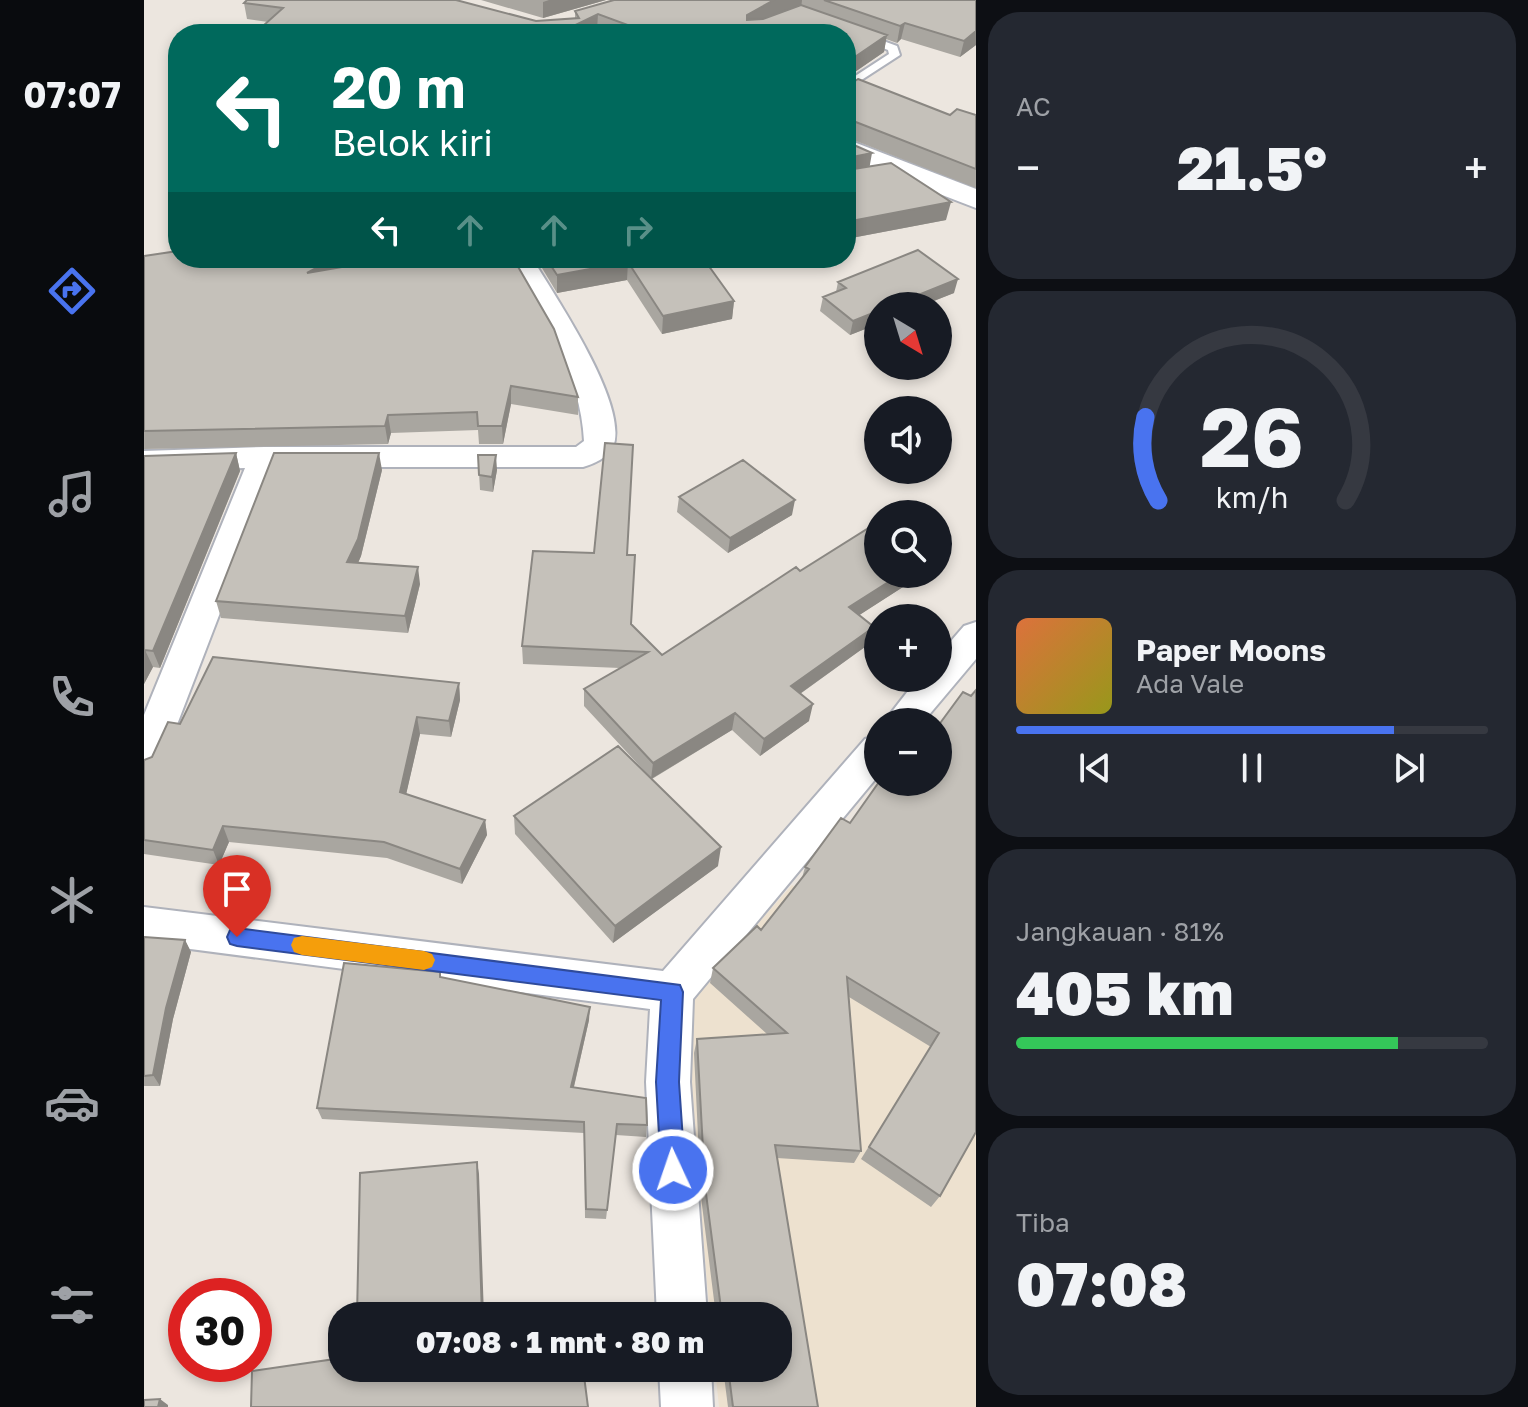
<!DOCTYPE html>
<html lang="id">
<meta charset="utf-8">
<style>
body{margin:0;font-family:"Golos Text",sans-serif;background:#242831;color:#f1f3f6;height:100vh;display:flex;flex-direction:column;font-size:30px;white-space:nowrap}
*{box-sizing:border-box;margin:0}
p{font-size:26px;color:#9ea1a6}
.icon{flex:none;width:44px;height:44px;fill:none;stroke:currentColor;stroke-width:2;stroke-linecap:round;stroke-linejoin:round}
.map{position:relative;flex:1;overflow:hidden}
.details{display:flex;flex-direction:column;gap:12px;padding:12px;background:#0d0f14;width:552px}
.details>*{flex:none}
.hud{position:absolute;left:24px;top:24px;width:688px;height:244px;border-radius:32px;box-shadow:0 4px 12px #0003;background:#00695c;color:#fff;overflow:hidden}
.needle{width:52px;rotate:142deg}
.controls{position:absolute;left:720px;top:292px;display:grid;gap:16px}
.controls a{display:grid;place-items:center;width:88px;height:88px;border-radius:50%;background:#171b24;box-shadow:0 4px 12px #0003;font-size:40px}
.speed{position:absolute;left:24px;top:1278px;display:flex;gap:16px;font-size:40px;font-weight:700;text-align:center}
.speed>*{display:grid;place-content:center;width:104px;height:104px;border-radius:50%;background:#171b24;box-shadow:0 4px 12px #0003;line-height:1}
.speed .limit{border:12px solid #d22;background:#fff;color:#111}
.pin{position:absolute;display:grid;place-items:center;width:68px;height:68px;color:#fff;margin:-82px -34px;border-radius:50% 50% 50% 0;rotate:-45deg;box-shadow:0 0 8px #0007}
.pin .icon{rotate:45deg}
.me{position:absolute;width:88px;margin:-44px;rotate:357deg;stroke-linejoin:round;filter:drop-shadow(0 0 6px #0008)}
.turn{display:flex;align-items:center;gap:28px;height:168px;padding:0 32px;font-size:36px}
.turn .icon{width:104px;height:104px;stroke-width:2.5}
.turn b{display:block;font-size:56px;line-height:68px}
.lanes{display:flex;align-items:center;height:76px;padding:0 32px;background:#0003;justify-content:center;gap:40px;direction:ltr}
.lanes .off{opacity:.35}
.big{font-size:60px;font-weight:800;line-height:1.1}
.details .widget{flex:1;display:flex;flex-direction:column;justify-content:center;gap:12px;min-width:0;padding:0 28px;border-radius:32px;background:#242831}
.details .dial{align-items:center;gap:0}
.dial svg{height:208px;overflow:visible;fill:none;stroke:#363941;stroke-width:7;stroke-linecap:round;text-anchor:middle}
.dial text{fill:#f1f3f6;stroke:none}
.song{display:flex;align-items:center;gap:24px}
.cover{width:96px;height:96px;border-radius:12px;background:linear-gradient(135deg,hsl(20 70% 55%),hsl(60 70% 35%))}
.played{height:8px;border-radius:4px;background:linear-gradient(90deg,#4973ef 80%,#363941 80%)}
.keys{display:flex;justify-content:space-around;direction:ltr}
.heat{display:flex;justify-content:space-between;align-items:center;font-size:44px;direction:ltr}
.charge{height:12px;border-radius:6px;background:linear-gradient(90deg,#34c759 81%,#363941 0)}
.trip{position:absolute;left:184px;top:1302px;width:464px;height:80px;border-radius:32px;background:#171b24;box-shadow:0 4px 12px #0003;font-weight:800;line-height:80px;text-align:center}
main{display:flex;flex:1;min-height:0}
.tab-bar{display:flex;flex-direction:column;width:144px;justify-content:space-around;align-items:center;background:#090b0e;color:#9ea1a6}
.tab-bar .icon{width:56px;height:56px}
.tab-bar .active{color:#4973ef}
.tab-bar b{font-size:36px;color:#f1f3f6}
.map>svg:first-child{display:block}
</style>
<main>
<nav class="tab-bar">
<b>07:07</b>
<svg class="icon active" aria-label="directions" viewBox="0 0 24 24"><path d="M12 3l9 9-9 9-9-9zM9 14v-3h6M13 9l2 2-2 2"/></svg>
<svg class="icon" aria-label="music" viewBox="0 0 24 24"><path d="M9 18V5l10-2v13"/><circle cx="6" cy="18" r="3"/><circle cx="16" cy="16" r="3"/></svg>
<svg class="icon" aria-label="phone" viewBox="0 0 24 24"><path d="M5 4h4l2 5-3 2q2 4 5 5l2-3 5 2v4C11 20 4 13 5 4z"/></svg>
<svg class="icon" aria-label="climate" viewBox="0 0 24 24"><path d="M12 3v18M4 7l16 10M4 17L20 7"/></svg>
<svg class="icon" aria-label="car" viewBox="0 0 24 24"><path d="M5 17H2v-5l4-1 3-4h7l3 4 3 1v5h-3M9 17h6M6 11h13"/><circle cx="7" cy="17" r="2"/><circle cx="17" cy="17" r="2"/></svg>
<svg class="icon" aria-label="filters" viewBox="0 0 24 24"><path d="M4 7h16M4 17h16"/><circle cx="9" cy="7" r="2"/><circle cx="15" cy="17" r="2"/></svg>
</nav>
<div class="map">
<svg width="832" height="1407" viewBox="0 0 832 1407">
<rect width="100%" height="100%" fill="#ece6df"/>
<path fill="#ede1cf" d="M648,885l184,106v416h-257l-4,-39h63v-52h-68l-26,-293 9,-27z"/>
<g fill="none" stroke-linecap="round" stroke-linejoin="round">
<defs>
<path id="service" d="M720,34l33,12 3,9 -54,35v-8l43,-28 -1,-4 -28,-11 -1,-2z"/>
<path id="minor" d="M362,258h26c22,37 98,147 81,189 -5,11 -20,17 -30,20h-307l-113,294 -6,11 -13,4v-61l101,-247 -101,3v-20l121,-4h311l8,-6c-3,-69 -44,-125 -78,-183z
M832,622v37l-53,63h-39l34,-44h20v-22l26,-30z
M734,735v41l-185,223 -3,83 17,234h-50l-11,-234 4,-73 -506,-66v-36l519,64 202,-232z
M515,1368h52l2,39h-52z"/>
<path id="tertiary" d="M702,139l130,50v19l-130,-50z"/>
</defs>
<use href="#service" stroke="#afb2bb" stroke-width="4"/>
<use href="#minor" stroke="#afb2bb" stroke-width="4"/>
<use href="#tertiary" stroke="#afb2bb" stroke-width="4"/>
<use href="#service" fill="#fff" fill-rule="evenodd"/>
<use href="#minor" fill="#fff" fill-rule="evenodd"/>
<use href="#tertiary" fill="#fff" fill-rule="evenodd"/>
</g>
<path fill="#a9a6a0" d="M337,0h125l-63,18z
M470,0h362v45l-16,12 -59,-18 -4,4 -11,-4 -2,13 -38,26v-44h-238l-11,-4 -8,4h-324l-1,-9 4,-3 -21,-3 -3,-16 292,18 39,-3v-7z
M702,87l104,28h26v73l-130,-51 1,5 22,25 77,53 -100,19z
M0,256l34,2h164l2,9 234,130v18l-67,-11 -8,40h-24l-1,-14 -87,3 -3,11 -244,5z
M392,258h208l-36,7 26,36 -2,18 -70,15 -35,-54 -70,13z
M694,282l116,11 -33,13h-43v18l-28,11 -30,-24 3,-14 13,-5z
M92,453l4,18 -80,197 -7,-1 -9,17v-228z
M334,455l19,15 -4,22 -13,-2z
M238,470l-21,86 -3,7 62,21 -12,49 -187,-15 -5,-17z
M535,497l113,18 -64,38 -51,-41z
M483,555l4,69 31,31 138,-84 78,3h41l-2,4 -58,37 10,29 -69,50 9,27 -49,35 -28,-26 -80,49 66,87 -105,77 -98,-109 -1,-18 135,-40 -65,-70v-17l36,-21 -97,-4 -1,-18z
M315,683l1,17 -9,37 -31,-3 -14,60 79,26 2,15 -25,49 -75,-26 -158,-16 -10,23 -75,-11v-94l8,-3 28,-33z
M794,782l2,414 -9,11 -70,-48 70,-112 -82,-50 12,154 -7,12 -77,-5 41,249h-90l-5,-39h55v-52h-62l-15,-119 -7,-144 3,-14 70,-5 -57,-51 3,-15 48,-38 41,-52 3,-11 45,-44z
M0,937l41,3 6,12 -18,67 -13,67h-16z
M297,977l148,43 -15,67 73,38 -1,12 -30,-2 -10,84 -21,-1 -1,-85 -262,-14 -5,-11z"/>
<path fill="#8a8782" d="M405,0h57l-63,18v-16z
M630,0h28l-1,9 -55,22 1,-16z
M454,14l-1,16 -8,4h-32z
M761,23l-4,16 -4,4 3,-17z
M832,31v14l-16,12 4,-16z
M743,35l-3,17 -38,26v-15z
M728,153l-3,17 -23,5 1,-17z
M807,202l-5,18 -100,19v-17z
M191,258h7l2,14 -37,1z
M552,258h48l-49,9z
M484,262l-1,18 -70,13v-18z
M814,279l-4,14 -33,13h-30z
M590,301l-2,18 -70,15 1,-18z
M734,311v13l-28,11 3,-14z
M367,386v18l-8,40 -1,-18z
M244,415l3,18 -3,11 -3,-18z
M92,453l4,18 -80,197 -7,-17z
M235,453l3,17 -21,86 -10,23 -4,-17z
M352,455l1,15 -4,22 -1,-15z
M651,500l-3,15 -64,38 2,-15z
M274,567l2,17 -12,49 -3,-17z
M757,574h18l-2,4 -73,47 5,-18z
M730,627l-5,17 -82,59 4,-17z
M1,650l8,17 -9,17v-31z
M315,683l1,17 -9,37 -2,-16z
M669,704l-4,17 -49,35 4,-17z
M591,713l-3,17 -81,49 2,-16z
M273,717l3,17 -17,74 -3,-16z
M341,820l2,15 -25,49 -2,-15z
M79,826l6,16 -10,23 -6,-15z
M577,847l-3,19 -105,77 2,-17z
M41,940l6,12 -18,67 -13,67 -7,-11 13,-67z
M446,1007l-1,13 -18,79v-12z
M333,1162l2,12 5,142h-2z
M16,1399l8,6v2h-10z"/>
<path fill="#c5c1ba" stroke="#8a8782" stroke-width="2" d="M103,0h209l80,21 43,-3 -4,-7 39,-11h160l-27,15v5l16,-1 38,-14 86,30 -41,28v-29h-194l-54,-20 -41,20h-249l-8,-3 -36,-6 19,-17 -39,-5z
M680,0h152v31l-12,10 -59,-18 -5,3z
M714,79l92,36 7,-6 19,6v54l-128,-50 -2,12v-44z
M702,134l1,8 25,11 -25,5v12l44,-7 60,39 -105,20z
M774,250l40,29 -67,27h-13v5l-25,10 -30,-24 23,-9 -8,-6z
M34,251v7h157l-28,15 87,-15h119l41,71 24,68 -67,-11 -9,40h-24l-1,-14 -89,3 -3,11 -241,5v-175z
M402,258h157l31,43 -71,15 -35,-54 -71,13z
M461,443l28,2 -6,110h8l-4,69 31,31 134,-88 4,4 75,-47 3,2v48h23l-52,33 25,20 -83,59 22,18 -49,35 -29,-26 -82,50 -69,-74 64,-37 -126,-6 11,-95 61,2z
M92,453l-83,198 -8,-1 -1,3v-197z
M130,453h105l-21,86 -11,23 71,5 -13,49 -189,-15z
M334,455h18l-4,22 -13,-2z
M599,460l52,40 -65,38 -51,-41z
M69,657l246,26 -10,38 -32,-4 -17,75 85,28 -25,49 -76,-27 -161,-16 -10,24 -69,-10v-80l8,-3 16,-35 12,2z
M832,690v442l-36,64 -71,-49 70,-114 -92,-56 14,174 -86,-6 43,262h-85l-5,-39h50v-52h-56l-17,-130 -8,-147 90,-6 -74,-65 44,-42 4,4 48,-61 -4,-2 36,-49 9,5 29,-41h59v-56l25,-34 8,4z
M474,746l103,101 -106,79 -101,-110z
M0,937l41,3 -19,68 -13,67 -9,1z
M200,963l96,9v5l150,30 -19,80 75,11 1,27 -30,-1 -10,86 -21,-1 -2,-87 -267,-14z
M333,1162l5,154h-125l3,-143z
M198,1358v10h241l5,39h-337l1,-36z
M16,1399l-2,8h-14v-7z"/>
<path fill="#4973ef" stroke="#2f4b9b" stroke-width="2" d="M93,928l443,57 3,7 -4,90 6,88 -4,8 -8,3 -9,-3 -3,-8 -5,-88 5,-82 -424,-54 -7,-2 -3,-7 3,-7z"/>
<path fill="#f59e0b" d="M158,936l122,15 8,3 3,6 -3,7 -8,3 -122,-15 -8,-3 -3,-7 3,-7z"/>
</svg>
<div class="controls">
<a><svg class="needle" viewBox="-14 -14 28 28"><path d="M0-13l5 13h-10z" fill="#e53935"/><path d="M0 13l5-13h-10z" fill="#9ea1a6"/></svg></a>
<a><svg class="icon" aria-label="sound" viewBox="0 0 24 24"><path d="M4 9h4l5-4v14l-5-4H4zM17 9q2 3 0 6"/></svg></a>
<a><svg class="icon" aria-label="search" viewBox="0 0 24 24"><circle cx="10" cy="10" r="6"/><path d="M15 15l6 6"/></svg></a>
<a>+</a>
<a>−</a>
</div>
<div class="speed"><div class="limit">30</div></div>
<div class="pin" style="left:93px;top:937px;background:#d93025"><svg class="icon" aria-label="arrive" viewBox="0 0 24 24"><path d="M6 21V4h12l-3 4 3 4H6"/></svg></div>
<svg class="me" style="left:529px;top:1170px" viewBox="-20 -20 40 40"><circle r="17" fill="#4973ef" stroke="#fff" stroke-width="3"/><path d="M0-11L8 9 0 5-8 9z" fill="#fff"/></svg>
<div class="trip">07:08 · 1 mnt · 80 m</div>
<div class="hud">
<div class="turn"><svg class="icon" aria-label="left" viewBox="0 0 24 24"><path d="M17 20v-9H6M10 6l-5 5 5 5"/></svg><div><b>20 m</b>Belok kiri</div></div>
<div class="lanes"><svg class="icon" aria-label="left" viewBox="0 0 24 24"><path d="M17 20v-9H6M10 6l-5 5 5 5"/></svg><svg class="icon off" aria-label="ahead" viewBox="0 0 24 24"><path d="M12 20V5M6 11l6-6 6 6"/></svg><svg class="icon off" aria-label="ahead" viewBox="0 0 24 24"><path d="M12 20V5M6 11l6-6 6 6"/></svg><svg class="icon off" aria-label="right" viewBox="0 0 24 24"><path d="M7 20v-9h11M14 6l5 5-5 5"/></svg></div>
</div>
</div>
<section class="details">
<div class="widget"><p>AC</p>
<div class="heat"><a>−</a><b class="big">21.5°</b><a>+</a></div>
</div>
<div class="widget dial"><svg viewBox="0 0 100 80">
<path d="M14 69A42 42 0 1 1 86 69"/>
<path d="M14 69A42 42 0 0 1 9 37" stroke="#4973ef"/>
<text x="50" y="56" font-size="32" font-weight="700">26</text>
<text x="50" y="72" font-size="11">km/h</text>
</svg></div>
<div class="widget">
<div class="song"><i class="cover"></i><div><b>Paper Moons</b><p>Ada Vale</p></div></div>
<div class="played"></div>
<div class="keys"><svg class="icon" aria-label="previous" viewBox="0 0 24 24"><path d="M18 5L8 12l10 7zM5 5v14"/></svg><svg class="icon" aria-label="pause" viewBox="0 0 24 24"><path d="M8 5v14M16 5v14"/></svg><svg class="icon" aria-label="next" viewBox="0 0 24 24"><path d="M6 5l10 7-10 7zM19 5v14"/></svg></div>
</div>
<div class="widget"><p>Jangkauan · 81%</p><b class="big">405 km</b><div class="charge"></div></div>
<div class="widget"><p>Tiba</p><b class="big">07:08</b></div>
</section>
</main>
